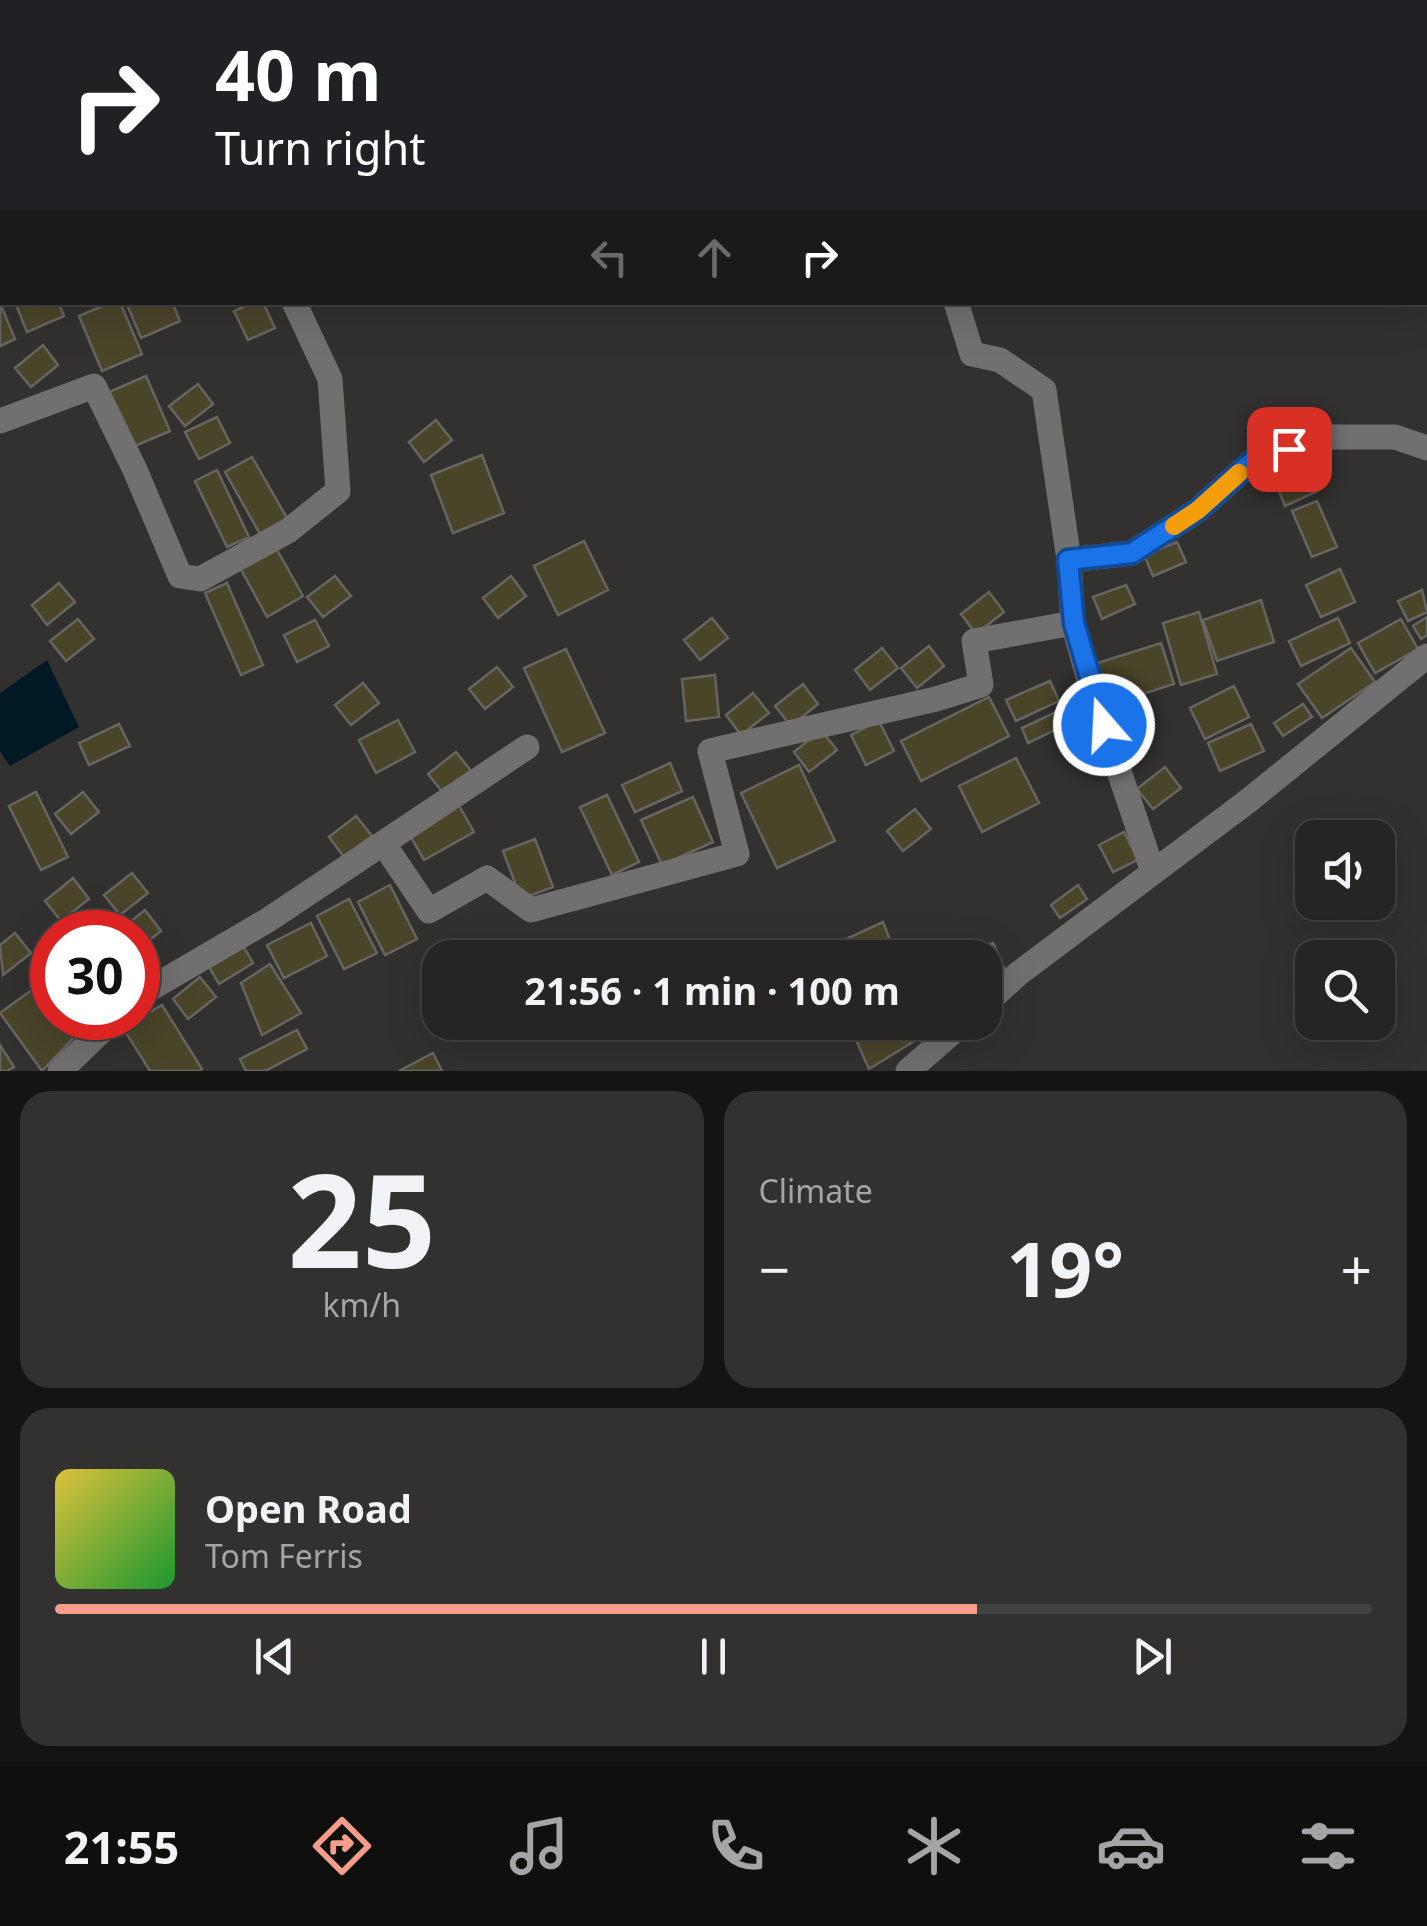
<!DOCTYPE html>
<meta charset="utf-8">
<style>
body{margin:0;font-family:"Noto Sans",sans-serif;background:#323130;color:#f1f3f6;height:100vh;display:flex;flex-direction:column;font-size:38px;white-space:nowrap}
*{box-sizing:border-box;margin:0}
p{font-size:32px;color:#a4a5a6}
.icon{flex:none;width:55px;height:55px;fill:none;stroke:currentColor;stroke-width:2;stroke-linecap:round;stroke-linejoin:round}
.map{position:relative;height:1071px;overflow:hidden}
.drawer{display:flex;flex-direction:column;gap:20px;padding:20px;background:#151413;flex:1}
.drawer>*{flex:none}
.hud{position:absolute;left:0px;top:0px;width:1428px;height:305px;box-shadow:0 10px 40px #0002,0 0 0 2px #424241;background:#202124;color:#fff;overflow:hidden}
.controls{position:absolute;left:1295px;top:820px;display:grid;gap:20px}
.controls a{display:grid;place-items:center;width:100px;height:100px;border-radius:20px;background:#262523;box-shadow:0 10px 40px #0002,0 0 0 2px #424241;font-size:50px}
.speed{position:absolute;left:30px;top:910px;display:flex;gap:20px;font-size:50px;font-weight:700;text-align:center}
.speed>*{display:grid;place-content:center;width:130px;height:130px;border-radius:50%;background:#262523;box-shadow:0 10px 40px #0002,0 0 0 2px #424241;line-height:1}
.speed .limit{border:15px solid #d22;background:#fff;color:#111}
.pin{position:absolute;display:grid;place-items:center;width:85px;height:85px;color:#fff;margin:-42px;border-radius:20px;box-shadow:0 5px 15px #0006}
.me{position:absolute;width:110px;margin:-55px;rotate:341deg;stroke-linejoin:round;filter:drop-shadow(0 0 8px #0008)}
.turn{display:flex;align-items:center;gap:35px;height:210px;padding:0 50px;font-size:45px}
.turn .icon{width:130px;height:130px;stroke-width:2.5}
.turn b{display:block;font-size:70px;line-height:85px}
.lanes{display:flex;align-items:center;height:95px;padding:0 50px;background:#0003;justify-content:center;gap:50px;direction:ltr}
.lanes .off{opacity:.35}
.big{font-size:75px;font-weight:700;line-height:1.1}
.drawer .card{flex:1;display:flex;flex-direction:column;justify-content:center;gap:15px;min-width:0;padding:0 35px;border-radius:30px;background:#323130}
.drawer .dial{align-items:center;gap:0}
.dial b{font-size:130px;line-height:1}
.song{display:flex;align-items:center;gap:30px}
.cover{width:120px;height:120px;border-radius:15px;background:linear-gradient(135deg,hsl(50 70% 55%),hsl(130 70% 35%))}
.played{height:10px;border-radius:5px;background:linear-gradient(90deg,#f49e89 70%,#424241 70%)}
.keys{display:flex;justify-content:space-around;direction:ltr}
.heat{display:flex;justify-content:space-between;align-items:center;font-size:55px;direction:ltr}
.drawer .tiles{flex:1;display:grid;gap:20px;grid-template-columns:1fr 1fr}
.card:last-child{grid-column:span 2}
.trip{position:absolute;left:422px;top:940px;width:580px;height:100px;border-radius:30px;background:#262523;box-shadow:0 10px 40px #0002,0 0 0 2px #424241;font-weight:700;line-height:100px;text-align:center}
.dock{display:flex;height:160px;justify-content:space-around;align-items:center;background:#0f0f0e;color:#a4a5a6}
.dock .icon{width:70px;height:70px}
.dock .current{color:#f49e89}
.dock b{font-size:45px;color:#f1f3f6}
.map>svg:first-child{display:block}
</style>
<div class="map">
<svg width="1427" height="1071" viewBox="0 0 1427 1071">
<rect width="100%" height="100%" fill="#32312f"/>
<path fill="#001925" d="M47,660l32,67 -69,39 -10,-15v-58z"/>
<path fill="#4a4429" stroke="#656562" stroke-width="2.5" d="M15,302h43l6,14 -37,16z
M112,302h8l22,52 -40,17 -23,-55z
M126,302h46l8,19 -39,17z
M254,302h9l12,26 -27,12 -14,-29z
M0,303l15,36 -15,7z
M43,345l15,20 -27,22 -16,-19z
M146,376l24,55 -40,17 -23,-55z
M198,384l15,20 -28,22 -16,-20z
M217,417l13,26 -31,16 -14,-27z
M436,420l16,20 -28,22 -15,-20z
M482,455l22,58 -51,20 -22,-58z
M252,457l35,61 -27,16 -35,-62z
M217,470l32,67 -22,10 -32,-66z
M1309,471l9,20 -33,15 -9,-22z
M1317,501l20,46 -25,10 -20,-46z
M584,541l24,49 -50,25 -24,-49z
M1177,542l9,20 -33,14 -9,-21z
M275,546l28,50 -36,21 -28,-51z
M1340,569l15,33 -34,15 -15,-32z
M335,576l16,20 -28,21 -16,-20z
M511,576l15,20 -28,22 -15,-20z
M59,583l16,19 -28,23 -15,-20z
M227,583l36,82 -22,10 -36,-82z
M1126,585l9,19 -33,15 -9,-22z
M1422,590l5,22 -19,9 -10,-20z
M989,592l15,20 -28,22 -15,-20z
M1261,600l13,42 -57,19 -14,-41z
M1199,612l18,62 -36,11 -18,-62z
M1427,617v18l-6,4 -8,-13z
M712,618l16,20 -28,22 -16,-20z
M1338,618l12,25 -49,23 -12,-25z
M78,619l16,20 -28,22 -16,-20z
M1401,619l17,30 -43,24 -17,-30z
M315,620l14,26 -32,16 -13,-27z
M1161,643l13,41 -72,23 -14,-41z
M929,646l15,20 -27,22 -16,-20z
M882,648l16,20 -28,22 -15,-20z
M1351,648l24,34 -53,36 -24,-34z
M566,649l39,84 -43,19 -38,-84z
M497,667l16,20 -28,22 -16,-20z
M715,675l4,42 -33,4 -4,-42z
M1050,681l9,20 -43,20 -10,-21z
M363,683l16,20 -28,22 -16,-20z
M803,684l15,20 -27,22 -16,-20z
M1234,686l15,31 -44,22 -15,-31z
M753,693l16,20 -28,22 -15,-20z
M989,697l20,39 -88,45 -20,-40z
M1073,704l7,14 -52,25 -6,-15z
M1303,704l9,13 -29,19 -9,-13z
M398,720l17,32 -39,21 -17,-33z
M879,721l15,30 -28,14 -15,-30z
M119,724l11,22 -41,19 -10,-22z
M1251,724l13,27 -44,20 -12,-28z
M821,730l16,20 -28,22 -15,-20z
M456,752l16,20 -28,22 -16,-20z
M1016,758l23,45 -57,29 -23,-46z
M670,763l12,28 -47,21 -13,-27z
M799,765l36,76 -58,27 -36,-75z
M1165,767l16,21 -28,21 -16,-20z
M36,792l32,65 -27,13 -32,-64z
M83,792l16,20 -28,22 -16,-20z
M607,795l32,67 -27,13 -32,-68z
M693,797l20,45 -51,23 -21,-45z
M457,802l17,30 -50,28 -17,-30z
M915,809l16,20 -28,22 -16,-20z
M356,816l16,20 -28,21 -15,-20z
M1124,832l14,28 -25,12 -14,-27z
M535,839l18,48 -32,12 -18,-48z
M132,873l16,20 -28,22 -16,-20z
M73,878l16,21 -28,22 -16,-20z
M390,885l27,54 -32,16 -27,-53z
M1078,885l9,14 -27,19 -9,-13z
M349,899l28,54 -33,16 -27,-53z
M145,910l16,21 -23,18v-17h-21z
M883,922l14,36h-79l-2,-5z
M311,923l16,33 -43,22 -17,-33z
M15,933l16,20 -28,22 -3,-30z
M241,942l12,21 -34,21 -13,-22z
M993,943l11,25 -19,8v-18l-20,-3z
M270,964l31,49 -39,22 -21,-52z
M200,977l16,20 -28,22 -15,-20z
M44,981l8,14v23h14l10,17 -34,36 -42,-58z
M162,1005l40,64 -3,2h-49l-27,-43z
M848,1022h77l4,10 -60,37z
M297,1030l10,19 -42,22h-19l-6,-12z
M0,1045l14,22 -7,4h-7z
M433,1053l9,18h-43z"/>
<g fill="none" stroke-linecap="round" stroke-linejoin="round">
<path stroke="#716f6f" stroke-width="25" d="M143,0l1,2
M853,0l1,2
M778,2l3,-2
M0,262l2,-1
M956,302l16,52 28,6 44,30 25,170 4,63 21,74 59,175
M0,421l94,-35 41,84 45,106 20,3 88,-48 50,-40 -8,-112 -36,-77
M1069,560l63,-7 66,-43 56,-50 71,-23h70l32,11
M383,843l46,68 58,-33 44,32 206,-56 -27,-103 226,-52 45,-14 -7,-44 99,-18
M138,996l130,-76 259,-173
M985,1004l33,-30 230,-173 179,-145
M60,1071l55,-53
M908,1071l56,-49"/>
</g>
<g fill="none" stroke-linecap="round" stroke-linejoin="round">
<defs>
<path id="route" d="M1104,725l-30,-102 -6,-63 64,-7 66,-43 56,-50 35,-11"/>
</defs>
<use href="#route" stroke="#114b97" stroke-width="25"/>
<use href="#route" stroke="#1a73e8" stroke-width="18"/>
<path stroke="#f59e0b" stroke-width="18" d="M1174,526l24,-16 41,-37"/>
</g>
</svg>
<div class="controls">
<a><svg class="icon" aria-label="sound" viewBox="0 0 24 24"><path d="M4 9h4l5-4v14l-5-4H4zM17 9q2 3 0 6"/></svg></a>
<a><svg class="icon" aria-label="search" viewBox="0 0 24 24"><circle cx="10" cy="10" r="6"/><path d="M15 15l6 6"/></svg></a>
</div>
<div class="speed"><div class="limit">30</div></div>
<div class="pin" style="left:1289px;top:449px;background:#d93025"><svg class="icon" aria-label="arrive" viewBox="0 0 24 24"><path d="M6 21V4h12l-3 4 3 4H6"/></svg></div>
<svg class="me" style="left:1104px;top:725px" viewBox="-20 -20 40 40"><circle r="17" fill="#1a73e8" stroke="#fff" stroke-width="3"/><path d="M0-11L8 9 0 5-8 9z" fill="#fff"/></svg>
<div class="trip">21:56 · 1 min · 100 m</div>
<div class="hud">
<div class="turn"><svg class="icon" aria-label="right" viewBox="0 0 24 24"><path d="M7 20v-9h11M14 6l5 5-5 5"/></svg><div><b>40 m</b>Turn right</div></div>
<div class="lanes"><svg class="icon off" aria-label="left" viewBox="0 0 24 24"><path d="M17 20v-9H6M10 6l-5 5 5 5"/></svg><svg class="icon off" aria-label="ahead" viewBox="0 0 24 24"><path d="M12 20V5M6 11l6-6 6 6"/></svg><svg class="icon" aria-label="right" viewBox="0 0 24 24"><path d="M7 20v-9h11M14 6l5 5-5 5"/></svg></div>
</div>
</div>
<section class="drawer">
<div class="tiles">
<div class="card dial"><b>25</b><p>km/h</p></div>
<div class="card"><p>Climate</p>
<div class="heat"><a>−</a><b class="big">19°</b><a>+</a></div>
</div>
<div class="card">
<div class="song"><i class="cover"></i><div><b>Open Road</b><p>Tom Ferris</p></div></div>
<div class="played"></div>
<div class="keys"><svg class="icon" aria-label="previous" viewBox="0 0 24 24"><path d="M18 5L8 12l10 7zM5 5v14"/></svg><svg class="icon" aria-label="pause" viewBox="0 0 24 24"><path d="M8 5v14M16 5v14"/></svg><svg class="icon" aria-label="next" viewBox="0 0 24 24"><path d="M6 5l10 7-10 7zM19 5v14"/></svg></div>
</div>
</div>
</section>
<nav class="dock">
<b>21:55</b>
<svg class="icon current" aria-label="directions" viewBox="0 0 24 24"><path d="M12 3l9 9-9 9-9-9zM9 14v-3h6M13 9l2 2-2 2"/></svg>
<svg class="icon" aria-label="music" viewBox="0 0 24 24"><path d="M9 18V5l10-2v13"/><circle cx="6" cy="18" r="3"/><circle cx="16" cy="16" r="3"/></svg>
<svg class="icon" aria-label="phone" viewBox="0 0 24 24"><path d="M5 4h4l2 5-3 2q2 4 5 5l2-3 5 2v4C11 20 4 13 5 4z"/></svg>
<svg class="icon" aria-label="climate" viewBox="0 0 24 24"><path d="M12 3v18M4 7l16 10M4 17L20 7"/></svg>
<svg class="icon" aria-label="car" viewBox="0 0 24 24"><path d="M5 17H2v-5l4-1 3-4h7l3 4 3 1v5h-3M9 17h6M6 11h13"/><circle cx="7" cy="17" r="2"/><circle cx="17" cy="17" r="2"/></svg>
<svg class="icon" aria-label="filters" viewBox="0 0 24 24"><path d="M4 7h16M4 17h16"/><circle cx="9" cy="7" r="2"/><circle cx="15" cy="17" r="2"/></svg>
</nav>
